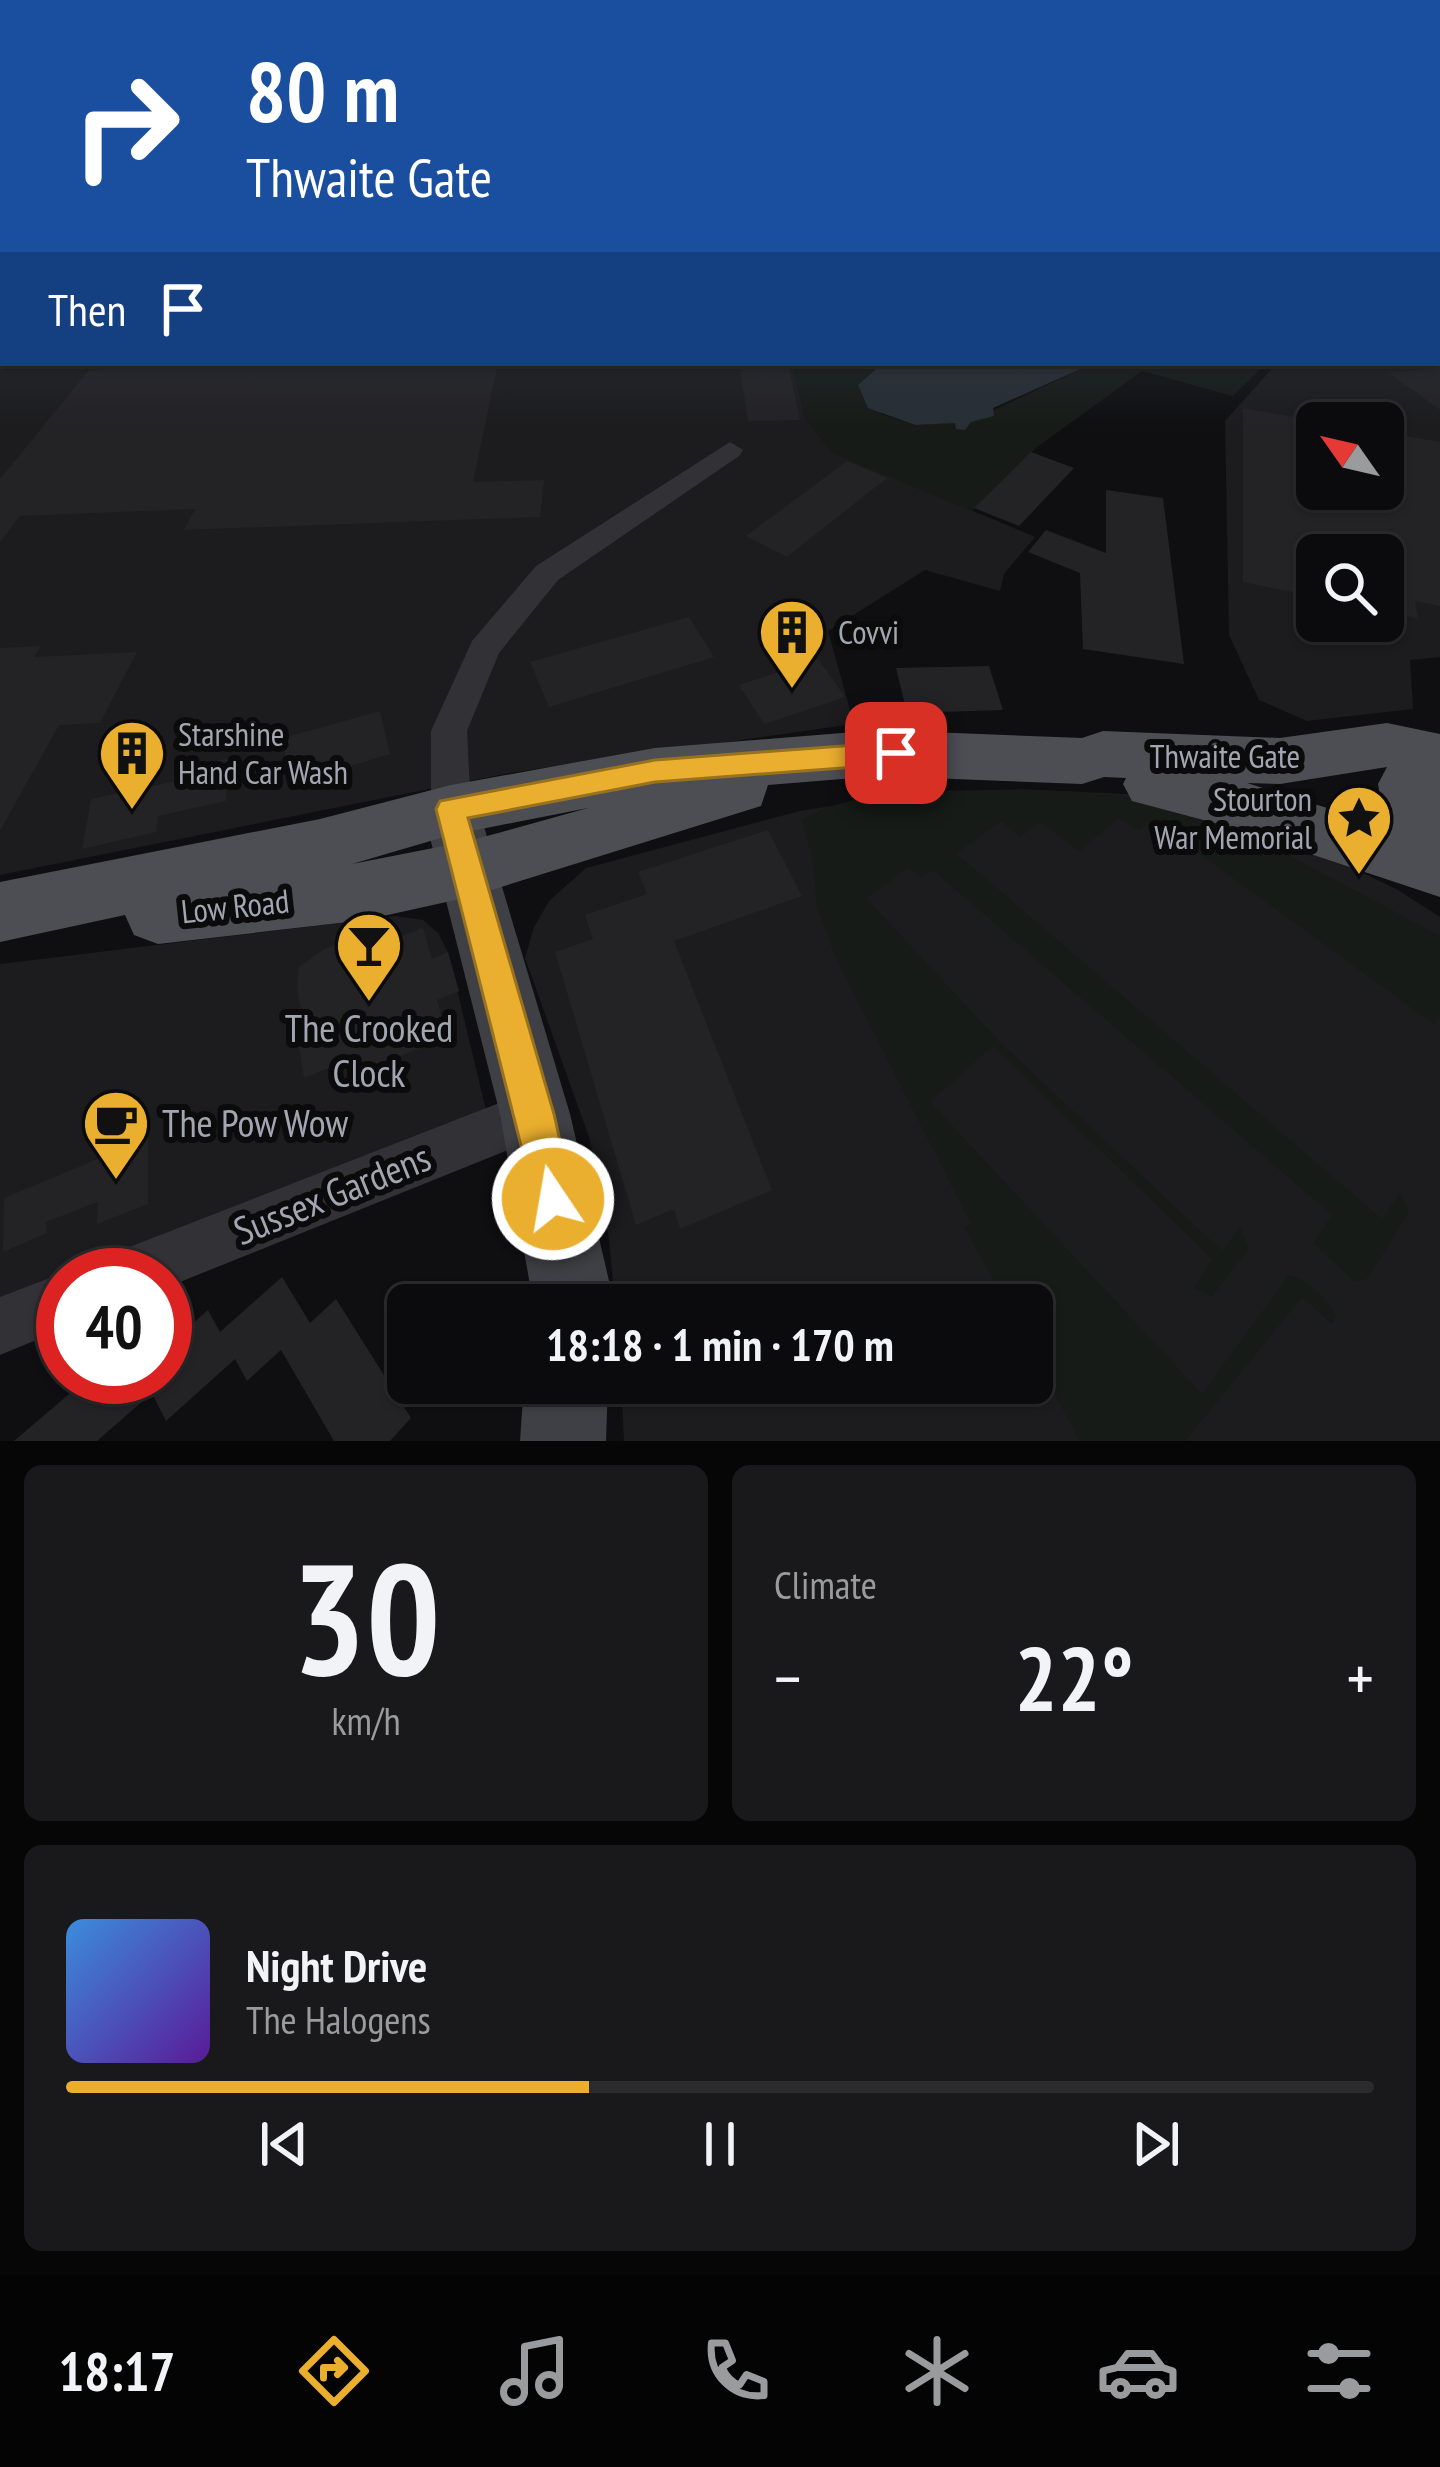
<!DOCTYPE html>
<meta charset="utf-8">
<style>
body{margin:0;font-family:"PT Sans Narrow",sans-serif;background:#19191b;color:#f1f3f6;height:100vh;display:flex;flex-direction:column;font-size:45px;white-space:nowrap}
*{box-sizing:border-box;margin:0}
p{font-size:39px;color:#9a9b9d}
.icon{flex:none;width:66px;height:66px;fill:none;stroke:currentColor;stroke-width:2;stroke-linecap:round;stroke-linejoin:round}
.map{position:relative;height:1441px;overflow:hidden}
.side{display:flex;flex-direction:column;gap:24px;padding:24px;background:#060607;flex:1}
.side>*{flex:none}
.hud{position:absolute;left:0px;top:0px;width:1440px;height:366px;box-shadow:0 3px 9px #0004,0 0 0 3px #2b2b2e;background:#1a4fa0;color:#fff;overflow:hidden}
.needle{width:78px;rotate:304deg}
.controls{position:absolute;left:1296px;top:402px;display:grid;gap:24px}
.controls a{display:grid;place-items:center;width:108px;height:108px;border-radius:18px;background:#0b0b0d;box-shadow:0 3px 9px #0004,0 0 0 3px #2b2b2e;font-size:60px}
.speed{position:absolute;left:36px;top:1248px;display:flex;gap:24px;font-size:60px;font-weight:700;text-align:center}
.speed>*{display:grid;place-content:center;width:156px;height:156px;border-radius:50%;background:#0b0b0d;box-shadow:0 3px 9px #0004,0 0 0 3px #2b2b2e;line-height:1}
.speed .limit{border:18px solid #d22;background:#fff;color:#111}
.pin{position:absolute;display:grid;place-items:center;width:102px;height:102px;color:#fff;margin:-51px;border-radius:24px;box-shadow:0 6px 18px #0006}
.me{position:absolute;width:132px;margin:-66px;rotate:348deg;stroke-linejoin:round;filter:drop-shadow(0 0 9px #0008)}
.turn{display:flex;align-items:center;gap:42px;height:252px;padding:0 48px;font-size:54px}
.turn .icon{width:156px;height:156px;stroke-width:2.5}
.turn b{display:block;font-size:84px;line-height:102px}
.then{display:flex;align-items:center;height:114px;padding:0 48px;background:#0003;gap:24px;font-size:45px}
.big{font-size:90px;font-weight:600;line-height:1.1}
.side .widget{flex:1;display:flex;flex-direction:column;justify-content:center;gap:18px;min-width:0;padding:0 42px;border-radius:18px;background:#19191b}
.side .dial{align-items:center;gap:0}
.dial b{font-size:156px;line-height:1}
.song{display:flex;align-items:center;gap:36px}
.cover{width:144px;height:144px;border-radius:18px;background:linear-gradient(135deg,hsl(210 70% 55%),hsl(270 70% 35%))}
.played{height:12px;border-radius:6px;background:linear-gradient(90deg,#eaaf2e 40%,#2b2b2e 40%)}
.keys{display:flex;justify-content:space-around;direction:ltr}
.heat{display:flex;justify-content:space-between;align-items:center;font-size:66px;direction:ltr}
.side .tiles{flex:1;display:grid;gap:24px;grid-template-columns:1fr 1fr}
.widget:last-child{grid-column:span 2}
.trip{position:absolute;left:387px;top:1284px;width:666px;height:120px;border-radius:18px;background:#0b0b0d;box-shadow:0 3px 9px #0004,0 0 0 3px #2b2b2e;font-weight:600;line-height:120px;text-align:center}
.dock{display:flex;height:192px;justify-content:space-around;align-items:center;background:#040405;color:#9a9b9d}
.dock .icon{width:84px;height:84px}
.dock .on{color:#eaaf2e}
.dock b{font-size:54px;color:#f1f3f6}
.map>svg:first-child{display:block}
</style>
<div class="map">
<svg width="1440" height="1441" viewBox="0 0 1440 1441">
<rect width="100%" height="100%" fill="#0f0f11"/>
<path fill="#1c1c1e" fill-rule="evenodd" d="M1440,280v377l-30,3 3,49 -106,12 -48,-21 -30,-65 -4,-214 52,-58h160zM1317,423h66v66h-66zM1317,555h66v66h-66z
M0,329l3,34h789l14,57 84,56 145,61 -31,37 -4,17 -75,-21 -97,61 26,93 -345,49 -509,102z
M1044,790l98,5 156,46 100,49 42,27v524h-816l-3,-58h411v-78h-417l-6,-66 -20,-102 -64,-179 9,-31 15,-26 37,-33 214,-57 95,-15z
M396,916l27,4 15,13 10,19 43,179 -362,144h-66l-63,51v-362z"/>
<path fill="#161b17" d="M792,363h91l-2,51 34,11 56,-4 123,-58h173l-34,33 -91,-25 -106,77 -64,63 -140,-58 -26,-33z
M1022,789l103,7 109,30 206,110v80l-6,8 -282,-205 -13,12 -20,-13 -40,33 -39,-29 -20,15 -18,-16 -46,32 426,366 18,-26 9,19 -42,67 -13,2 -41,-38 19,-28 -399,-345 -12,7 -12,-10 -43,31 133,143 223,210 18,-24 9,21 -37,48 -18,-8 18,-29 -219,-213 -63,56 272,292 87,-119c18,4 38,24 47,41l-4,8 -30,-27 -117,144h-105l-48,-89v-47h-25l-43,-78 7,-3 -135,-266 -19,-51 -4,-44 -11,-44c55,-33 156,-27 220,-30z"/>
<path fill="#272e34" d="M883,363h211l-101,45 1,8 -23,6 -6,8 -9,-1 -1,-6 -40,2 -47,-17 -10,-23z"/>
<path fill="#232225" d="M196,363h302l-25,119 71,-2 -4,37 -356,13 11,-21 -175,7 -20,26v-63l89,-109z
M739,363h49l12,57 -52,1z
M1440,367v43l-51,-37z
M1243,408l74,13v68h66v-57l57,10v164l-25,-5 3,18 -35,-8v-56h-66v42l-74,-15z
M1031,452l43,16 -55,58 -45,-18z
M847,461l40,17 -100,79 -41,-21z
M1106,490l57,8 21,166 -101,-15 -3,-76 -52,-21 18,-22 60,23z
M689,617l25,40 -165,50 -19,-45z
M41,646l-7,11 103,-5 -37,71 -41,2 -59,106v-183z
M818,659l27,38 -81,27 -25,-39z
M989,666l14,44 -96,3 -11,-45z
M380,711l10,43 -101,31 -6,-47z
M229,758l-3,43 -68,15 -2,16 -74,17 9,-50 104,-22 1,-12z
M768,830l34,66 -128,45 98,249 -92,39 -6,-20 -38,16 -81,-273 38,-13 -8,-24 62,-21 -9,-22z
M423,928l9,31 16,-7 11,39 -22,9 10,37 -89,36 -2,-16 -52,21 -5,-31 7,-3 -9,-57 2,-20 25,-18 36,-13 3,15z
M148,1138v66l-51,20 1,-22 -52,20 1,11 -44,19 1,-54z
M282,1277l28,46 26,-24 75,119 -21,23h-56l-53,-91 -34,31 -12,-22 -69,62 -14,-28 -55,48h-83l75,-64h76v-29l43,-38 12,22z"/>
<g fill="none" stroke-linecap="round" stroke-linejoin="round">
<path fill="#313136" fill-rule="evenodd" d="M730,442l13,8 -4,6 -181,124 -59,73 -32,78 4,79 -6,11 -14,5 -14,-5 -6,-11v-79l41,-90 64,-75z
M535,1089l18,7 7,18 -7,18 -388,156v-13h-64l8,-20z
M63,1273l5,2h-5v54l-63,26v-58z"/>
<path fill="#3f4045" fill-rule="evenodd" d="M451,788l20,6 8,16 91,304 40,171 -1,20h-80l1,-20 -30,-171 -77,-304 8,-16z
M524,1383h84l-2,58h-86z"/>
<path fill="#4d4e54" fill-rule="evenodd" d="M1387,723l53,11v163l-214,-71 -94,-25 -9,-17 3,-6 -22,-1 -22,7 -203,-8 -111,9 -7,21 -292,91 -104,23 -207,24 -24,-9 -9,-20 -125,27v-60l320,-63 131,-34 204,-37 224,-18 203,8 21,-7 177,7zM1387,767l-9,17 7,42 -138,-43 33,1zM588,808l-119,33 -117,23 99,-29z"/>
</g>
<linearGradient id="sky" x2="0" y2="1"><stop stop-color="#080809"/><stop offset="0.53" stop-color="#313743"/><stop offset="1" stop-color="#313743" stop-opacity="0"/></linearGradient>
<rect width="1440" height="428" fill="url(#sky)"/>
<path fill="#eaaf2e" stroke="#98721e" stroke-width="3" d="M896,742l14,11 -14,11 -241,18 -187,36 86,296 19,85 -6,14 -14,6 -15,-6 -102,-404 4,-8 215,-41z"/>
<defs>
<symbol id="building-pin" viewBox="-11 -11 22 30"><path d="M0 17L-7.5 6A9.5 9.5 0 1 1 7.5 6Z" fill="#eaaf2e" stroke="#0b0b0c"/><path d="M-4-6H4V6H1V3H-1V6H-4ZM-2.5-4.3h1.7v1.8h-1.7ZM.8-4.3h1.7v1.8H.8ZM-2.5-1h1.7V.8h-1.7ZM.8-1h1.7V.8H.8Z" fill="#111"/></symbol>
<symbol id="sight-pin" viewBox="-11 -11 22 30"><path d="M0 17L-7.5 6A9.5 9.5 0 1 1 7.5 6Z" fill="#eaaf2e" stroke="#0b0b0c"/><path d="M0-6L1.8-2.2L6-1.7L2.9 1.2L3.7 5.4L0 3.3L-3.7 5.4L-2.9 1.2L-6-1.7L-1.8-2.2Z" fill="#111"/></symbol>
<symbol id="bar-pin" viewBox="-11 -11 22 30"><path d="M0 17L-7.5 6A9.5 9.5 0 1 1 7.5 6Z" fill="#eaaf2e" stroke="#0b0b0c"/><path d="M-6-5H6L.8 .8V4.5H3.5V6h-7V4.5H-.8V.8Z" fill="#111"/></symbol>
<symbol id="cafe-pin" viewBox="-11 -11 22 30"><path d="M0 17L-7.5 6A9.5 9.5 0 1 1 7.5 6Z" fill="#eaaf2e" stroke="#0b0b0c"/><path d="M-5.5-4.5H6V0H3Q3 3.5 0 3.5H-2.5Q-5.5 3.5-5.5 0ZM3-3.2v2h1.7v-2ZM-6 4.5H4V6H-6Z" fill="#111"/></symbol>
</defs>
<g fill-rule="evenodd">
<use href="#building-pin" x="754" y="594" width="76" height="104"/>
<use href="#building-pin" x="94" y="715" width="76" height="104"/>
<use href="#sight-pin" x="1321" y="780" width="76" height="104"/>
<use href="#bar-pin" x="331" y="907" width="76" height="104"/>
<use href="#cafe-pin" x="78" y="1085" width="76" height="104"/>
</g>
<g text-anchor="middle" stroke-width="12" stroke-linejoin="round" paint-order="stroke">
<g font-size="33" fill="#a1a6b1" stroke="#0b0b0c" text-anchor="start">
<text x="838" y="644">Covvi</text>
<text x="178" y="746">Starshine<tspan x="178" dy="38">Hand Car Wash</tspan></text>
<text x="1312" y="811" text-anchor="end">Stourton<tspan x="1312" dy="38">War Memorial</tspan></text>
</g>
<g font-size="33" fill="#a1a6b1" stroke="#0b0b0c">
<text x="1225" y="768">Thwaite Gate</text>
<text transform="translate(235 906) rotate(-6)" y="12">Low Road</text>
</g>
<g font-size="39" fill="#a1a6b1" stroke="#0b0b0c">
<text x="369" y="1042">The Crooked<tspan x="369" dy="45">Clock</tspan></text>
<text x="162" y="1137" text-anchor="start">The Pow Wow</text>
</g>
<g font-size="39" fill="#a1a6b1" stroke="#0b0b0c">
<text transform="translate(332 1194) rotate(-22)" y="14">Sussex Gardens</text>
</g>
</g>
</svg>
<div class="controls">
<a><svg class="needle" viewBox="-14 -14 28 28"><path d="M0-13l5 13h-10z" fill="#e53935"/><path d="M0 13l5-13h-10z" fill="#9a9b9d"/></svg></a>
<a><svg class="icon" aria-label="search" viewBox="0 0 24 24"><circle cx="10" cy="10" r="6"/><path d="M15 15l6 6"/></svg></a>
</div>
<div class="speed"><div class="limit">40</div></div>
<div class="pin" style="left:896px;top:753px;background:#d93025"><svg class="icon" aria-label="arrive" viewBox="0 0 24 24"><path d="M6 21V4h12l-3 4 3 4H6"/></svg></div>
<svg class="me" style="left:553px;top:1199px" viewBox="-20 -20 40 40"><circle r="17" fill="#eaaf2e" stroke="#fff" stroke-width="3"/><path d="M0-11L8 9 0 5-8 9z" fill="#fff"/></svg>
<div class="trip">18:18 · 1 min · 170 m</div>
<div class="hud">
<div class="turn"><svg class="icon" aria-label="right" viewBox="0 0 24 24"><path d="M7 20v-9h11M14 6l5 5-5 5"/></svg><div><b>80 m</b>Thwaite Gate</div></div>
<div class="then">Then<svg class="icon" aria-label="arrive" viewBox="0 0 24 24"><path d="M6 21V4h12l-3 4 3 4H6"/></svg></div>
</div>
</div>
<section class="side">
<div class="tiles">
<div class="widget dial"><b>30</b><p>km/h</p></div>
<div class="widget"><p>Climate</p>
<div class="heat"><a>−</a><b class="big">22°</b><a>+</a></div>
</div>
<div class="widget">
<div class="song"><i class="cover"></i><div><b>Night Drive</b><p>The Halogens</p></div></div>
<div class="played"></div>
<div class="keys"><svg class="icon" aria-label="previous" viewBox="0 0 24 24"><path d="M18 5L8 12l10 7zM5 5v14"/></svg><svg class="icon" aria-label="pause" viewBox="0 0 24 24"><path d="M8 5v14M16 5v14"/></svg><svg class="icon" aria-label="next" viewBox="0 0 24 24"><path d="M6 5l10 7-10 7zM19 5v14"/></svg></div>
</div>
</div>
</section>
<nav class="dock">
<b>18:17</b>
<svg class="icon on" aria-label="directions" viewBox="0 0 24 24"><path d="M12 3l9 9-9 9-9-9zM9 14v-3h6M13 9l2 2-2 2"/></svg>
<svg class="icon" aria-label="music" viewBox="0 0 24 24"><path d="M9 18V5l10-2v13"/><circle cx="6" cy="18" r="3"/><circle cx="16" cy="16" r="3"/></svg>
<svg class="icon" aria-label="phone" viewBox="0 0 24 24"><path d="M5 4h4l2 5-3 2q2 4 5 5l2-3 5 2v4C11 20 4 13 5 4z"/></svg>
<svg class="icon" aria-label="climate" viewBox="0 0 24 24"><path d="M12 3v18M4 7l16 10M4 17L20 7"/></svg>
<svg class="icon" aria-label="car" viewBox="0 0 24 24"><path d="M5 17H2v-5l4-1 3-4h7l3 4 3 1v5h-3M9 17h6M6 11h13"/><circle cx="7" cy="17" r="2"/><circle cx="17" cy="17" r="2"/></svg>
<svg class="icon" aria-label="filters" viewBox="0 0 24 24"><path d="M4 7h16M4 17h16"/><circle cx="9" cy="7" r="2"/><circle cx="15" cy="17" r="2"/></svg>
</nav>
